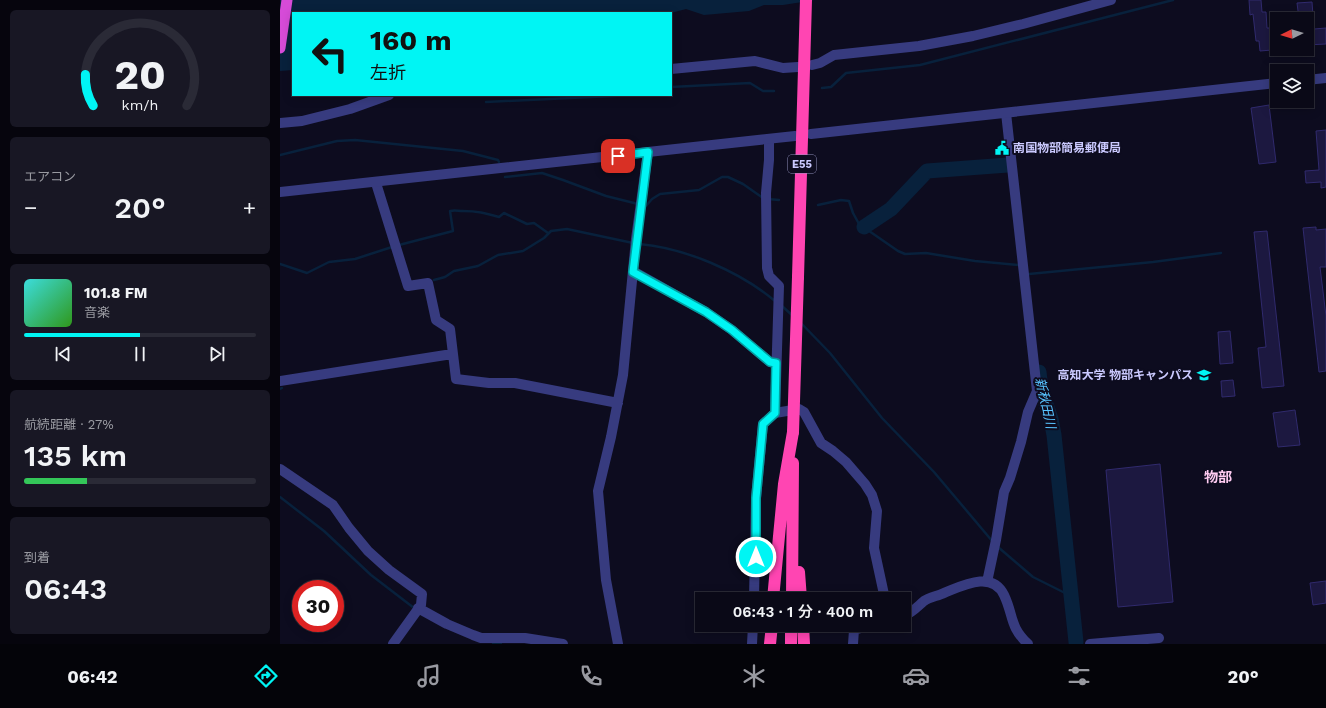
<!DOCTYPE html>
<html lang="ja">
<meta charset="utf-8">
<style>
body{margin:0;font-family:"Work Sans","Noto Sans JP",sans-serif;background:#181724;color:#f1f3f6;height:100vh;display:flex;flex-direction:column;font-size:15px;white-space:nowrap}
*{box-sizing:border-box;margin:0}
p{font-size:13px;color:#999aa1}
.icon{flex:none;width:22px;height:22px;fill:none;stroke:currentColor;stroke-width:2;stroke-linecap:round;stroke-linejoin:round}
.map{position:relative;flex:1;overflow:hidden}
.details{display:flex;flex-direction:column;gap:10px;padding:10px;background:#06050d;width:280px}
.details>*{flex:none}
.top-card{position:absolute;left:12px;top:12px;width:380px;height:84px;border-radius:0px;box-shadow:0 2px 10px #0003,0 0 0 1px #2a2a36;background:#00f5f4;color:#111;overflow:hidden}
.needle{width:26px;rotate:265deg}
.buttons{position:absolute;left:990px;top:12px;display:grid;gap:8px}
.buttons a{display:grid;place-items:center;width:44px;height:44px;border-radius:0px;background:#0a0917;box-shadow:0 2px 10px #0003,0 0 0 1px #2a2a36;font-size:20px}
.speed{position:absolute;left:12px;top:580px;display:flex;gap:8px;font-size:20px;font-weight:700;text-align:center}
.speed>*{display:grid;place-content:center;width:52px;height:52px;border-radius:50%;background:#0a0917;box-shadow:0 2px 10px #0003,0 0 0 1px #2a2a36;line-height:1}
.speed .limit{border:6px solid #d22;background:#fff;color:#111}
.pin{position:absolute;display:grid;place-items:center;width:34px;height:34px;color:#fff;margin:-17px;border-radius:8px;box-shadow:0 2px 6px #0006}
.me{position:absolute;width:44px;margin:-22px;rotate:0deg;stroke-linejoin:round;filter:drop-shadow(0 0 3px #0008)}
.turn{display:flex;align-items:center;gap:14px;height:84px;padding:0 12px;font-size:18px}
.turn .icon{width:52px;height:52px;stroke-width:2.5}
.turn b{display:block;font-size:28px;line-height:34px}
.big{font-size:30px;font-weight:600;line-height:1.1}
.details .tile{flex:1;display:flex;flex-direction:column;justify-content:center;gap:6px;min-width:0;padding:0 14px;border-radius:6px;background:#181724}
.details .dial{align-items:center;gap:0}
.dial svg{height:104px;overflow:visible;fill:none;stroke:#2a2a36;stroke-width:7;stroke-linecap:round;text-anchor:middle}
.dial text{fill:#f1f3f6;stroke:none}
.song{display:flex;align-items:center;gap:12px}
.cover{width:48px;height:48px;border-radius:6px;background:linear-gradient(135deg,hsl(180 70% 55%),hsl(110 70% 35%))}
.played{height:4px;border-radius:2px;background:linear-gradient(90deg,#00f5f4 50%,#2a2a36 50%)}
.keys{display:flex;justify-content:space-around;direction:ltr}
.heat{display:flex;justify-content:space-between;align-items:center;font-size:22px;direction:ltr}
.charge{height:6px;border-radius:3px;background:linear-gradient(90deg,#34c759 27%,#2a2a36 0)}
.trip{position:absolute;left:415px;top:592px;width:216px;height:40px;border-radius:0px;background:#0a0917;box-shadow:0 2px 10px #0003,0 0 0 1px #2a2a36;font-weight:600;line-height:40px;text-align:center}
.tab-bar{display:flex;height:64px;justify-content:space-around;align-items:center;background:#040409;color:#999aa1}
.tab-bar .icon{width:28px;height:28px}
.tab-bar .current{color:#00f5f4}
.tab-bar b{font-size:18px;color:#f1f3f6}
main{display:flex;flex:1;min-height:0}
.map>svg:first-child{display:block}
</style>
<main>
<section class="details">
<div class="tile dial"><svg viewBox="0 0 100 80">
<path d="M14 69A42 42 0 1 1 86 69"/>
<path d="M14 69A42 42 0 0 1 8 45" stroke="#00f5f4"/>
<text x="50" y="56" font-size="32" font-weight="700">20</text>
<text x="50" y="72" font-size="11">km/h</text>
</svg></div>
<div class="tile"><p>エアコン</p>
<div class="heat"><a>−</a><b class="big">20°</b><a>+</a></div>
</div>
<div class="tile">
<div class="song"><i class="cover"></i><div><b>101.8 FM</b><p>音楽</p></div></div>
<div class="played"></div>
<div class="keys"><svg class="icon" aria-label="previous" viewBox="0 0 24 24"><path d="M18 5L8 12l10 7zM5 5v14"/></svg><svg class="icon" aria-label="pause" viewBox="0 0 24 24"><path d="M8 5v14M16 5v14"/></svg><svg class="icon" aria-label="next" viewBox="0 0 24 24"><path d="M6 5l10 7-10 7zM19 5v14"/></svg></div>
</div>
<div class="tile"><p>航続距離 · 27%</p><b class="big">135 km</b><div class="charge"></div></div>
<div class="tile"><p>到着</p><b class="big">06:43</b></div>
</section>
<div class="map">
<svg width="1046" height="644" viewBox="0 0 1046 644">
<rect width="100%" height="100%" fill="#0d0c1f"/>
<path fill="#08213c" d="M0,0h535l-32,5h-19l-15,6 -45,4 -18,-6 -15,4h-378v57l-13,1z"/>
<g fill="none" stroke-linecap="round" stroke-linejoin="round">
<path stroke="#08213c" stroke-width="2.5" d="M391,87l79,-4 13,8h11
M542,88l9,-1 15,-14 74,-8 253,-65
M206,102l148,-7
M0,155l57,-14 18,-1 108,11 35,9 1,2
M225,177l37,-4 21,7 43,16 32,8
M488,199l11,1
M538,205l23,-5 8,1 4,12 6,11 39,27 7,3 21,-1 49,8 44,4
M364,206h2l6,-7 8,-5 39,-4 23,-13h6l15,7 20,14
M359,244c46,4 100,27 136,57
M119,245l54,-14 -3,-20c5,-1 8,0 13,0 14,0 22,2 36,6l5,-4 23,11 7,-1 14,10
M0,264l27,9 22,-11 26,-3 37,-12
M749,274l124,-12 68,-9
M154,280l11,-3 9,-6 24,-5 20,-11 25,-4 21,-13 7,-7 16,-2 66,14
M502,306l11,10
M520,322l30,31 52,65 52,54 59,70
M0,389l2,-1
M0,497l44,34 47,44 43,33
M718,547l35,30 38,19
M213,643h8"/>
<path stroke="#08213c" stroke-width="15" d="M584,227l27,-18 36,-38 81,-6
M759,372l2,17 10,30 3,16 22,207"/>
</g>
<path fill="#1c1840" stroke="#302a6d" d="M969,0h12l1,12h4l1,16h3l2,22 -12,1 -1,-10h-3l-3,-27 -3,1z
M1032,2l2,27 12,-1v16l-19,1v-26h-8l-2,-16z
M989,105l7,57 -17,2 -8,-56z
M1046,130v57l-5,1v-6l-15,1 -1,-12 14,-1 -3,-39z
M1036,227v3l10,-1v38h-6l6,49v55l-7,1 -16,-144z
M987,231l17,155 -22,2 -4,-40 8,-1 -12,-115z
M950,331l3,32 -13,1 -2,-32z
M953,380l2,16 -13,1 -1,-16z
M1015,410l5,35 -22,2 -5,-34z
M880,464l13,138 -55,5 -12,-137z
M1046,581v22l-13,2 -3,-22z"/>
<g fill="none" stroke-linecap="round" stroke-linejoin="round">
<path stroke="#373b7f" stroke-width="10" d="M532,65l8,-2 14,-8 85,-9 54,-10 50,-12 88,-24
M391,69l84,-8 28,7 15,-1
M0,123l22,-2 48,-12 39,-14
M489,139v21l-3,33 1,75 2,8 10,10 -4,127
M96,183l32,103 20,-3 8,37 14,9 6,50 33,4h26l103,20
M353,271l73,41 26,18 38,32 6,1
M0,381l172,-27
M0,469l53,36 16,23 19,23 21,19 33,24 -1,11 -28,39
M707,582l9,-42 8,-48 6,-14 11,-36 7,-30 9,-21 -31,-278
M474,599l2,-101 7,-74 12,-11 24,-4 5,3 17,31 12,8 13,11 19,22 7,11 5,16 -3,37 11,51
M138,608l29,16 26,11 8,3h44l38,6
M624,616c9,-4 13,-9 20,-15 5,-4 14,-5 20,-8 18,-7 48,-23 60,2 10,21 5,31 24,49
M338,644l-12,-64 -8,-89 13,-54 12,-62 13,-136 12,-87
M472,644l1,-19
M573,644l1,-14 17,-5
M810,644l69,-6"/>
<path stroke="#373b7f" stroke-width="10" d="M1027,80l19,-2
M531,134l466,-51
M0,192l515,-56"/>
<path stroke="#d64bd8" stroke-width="11" d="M0,48l7,-48"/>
<path stroke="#ff45b2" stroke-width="12" d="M518,277l8,-277
M519,572l2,27
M493,599l11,-115 9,-52
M512,599l1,-136
M523,625l1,19
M490,644l2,-19
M511,644v-19"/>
<path stroke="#ff45b2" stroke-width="12" d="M513,432l5,-155"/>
</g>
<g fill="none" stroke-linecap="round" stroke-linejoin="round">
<defs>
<path id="route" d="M338,156l30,-4 -15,120 73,40 26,18 38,32 6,1 -1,50 -12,11 -7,74v59"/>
</defs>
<use href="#route" stroke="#009f9f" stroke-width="10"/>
<use href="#route" stroke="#00f5f4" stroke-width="7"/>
</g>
<defs>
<symbol id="civic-bare" viewBox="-9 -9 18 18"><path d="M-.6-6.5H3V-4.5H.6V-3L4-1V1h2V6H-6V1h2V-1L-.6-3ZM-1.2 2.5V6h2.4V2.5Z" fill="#00f5f4" stroke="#0d0c1f" stroke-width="2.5" paint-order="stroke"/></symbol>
<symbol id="university-bare" viewBox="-9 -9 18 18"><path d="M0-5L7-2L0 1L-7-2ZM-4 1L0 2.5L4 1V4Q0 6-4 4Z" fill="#00f5f4" stroke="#0d0c1f" stroke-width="2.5" paint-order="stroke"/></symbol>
</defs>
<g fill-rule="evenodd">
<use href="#civic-bare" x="712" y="138" width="20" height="20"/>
<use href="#university-bare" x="914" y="365" width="20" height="20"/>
</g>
<g text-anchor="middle" stroke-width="4" stroke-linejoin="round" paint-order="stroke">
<rect fill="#0d0c1f" stroke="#9291bc" stroke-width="1" x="508" y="155" width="28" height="18" rx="3"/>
<g font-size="11" font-weight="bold" fill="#cbcaff">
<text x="522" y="168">E55</text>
</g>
<g font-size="12" font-weight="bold" fill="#cbcaff" stroke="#0d0c1f" text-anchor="start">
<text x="733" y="152">南国物部簡易郵便局</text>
<text x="913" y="379" text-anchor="end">高知大学 物部キャンパス</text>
</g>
<g font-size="13" font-style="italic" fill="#58c3ff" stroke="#0d0c1f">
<text transform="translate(766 403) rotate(77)" y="5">新秋田川</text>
</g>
<g font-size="14" font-weight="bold" fill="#ffccf2" stroke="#0d0c1f">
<text x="938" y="482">物部</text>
</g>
</g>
</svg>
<div class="buttons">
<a><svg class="needle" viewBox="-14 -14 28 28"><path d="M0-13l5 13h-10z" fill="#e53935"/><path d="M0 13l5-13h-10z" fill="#999aa1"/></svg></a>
<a><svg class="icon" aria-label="layers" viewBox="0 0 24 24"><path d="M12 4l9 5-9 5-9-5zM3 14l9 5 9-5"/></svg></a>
</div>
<div class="speed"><div class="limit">30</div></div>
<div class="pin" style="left:338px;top:156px;background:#d93025"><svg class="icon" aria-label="arrive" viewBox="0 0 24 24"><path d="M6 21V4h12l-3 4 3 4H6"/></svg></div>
<svg class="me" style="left:476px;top:557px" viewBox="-20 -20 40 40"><circle r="17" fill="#00f5f4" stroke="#fff" stroke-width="3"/><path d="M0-11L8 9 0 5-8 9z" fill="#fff"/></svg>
<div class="trip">06:43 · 1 分 · 400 m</div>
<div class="top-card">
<div class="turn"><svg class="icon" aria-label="left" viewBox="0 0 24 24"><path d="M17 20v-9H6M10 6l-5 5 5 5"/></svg><div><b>160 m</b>左折</div></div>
</div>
</div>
</main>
<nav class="tab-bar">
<b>06:42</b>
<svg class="icon current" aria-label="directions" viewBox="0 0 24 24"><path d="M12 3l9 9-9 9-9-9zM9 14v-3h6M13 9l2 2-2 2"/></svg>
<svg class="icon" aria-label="music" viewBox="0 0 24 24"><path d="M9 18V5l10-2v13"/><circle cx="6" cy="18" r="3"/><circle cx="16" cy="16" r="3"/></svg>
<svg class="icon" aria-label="phone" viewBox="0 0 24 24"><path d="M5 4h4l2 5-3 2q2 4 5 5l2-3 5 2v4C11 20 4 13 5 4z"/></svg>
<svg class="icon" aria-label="climate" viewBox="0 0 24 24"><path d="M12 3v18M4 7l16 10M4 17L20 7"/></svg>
<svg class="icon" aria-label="car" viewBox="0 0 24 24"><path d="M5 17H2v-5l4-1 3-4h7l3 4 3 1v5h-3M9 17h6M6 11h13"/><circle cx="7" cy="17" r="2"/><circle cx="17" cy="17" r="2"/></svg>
<svg class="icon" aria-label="filters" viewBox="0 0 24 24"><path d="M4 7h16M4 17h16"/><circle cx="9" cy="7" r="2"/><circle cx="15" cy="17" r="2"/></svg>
<b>20°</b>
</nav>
